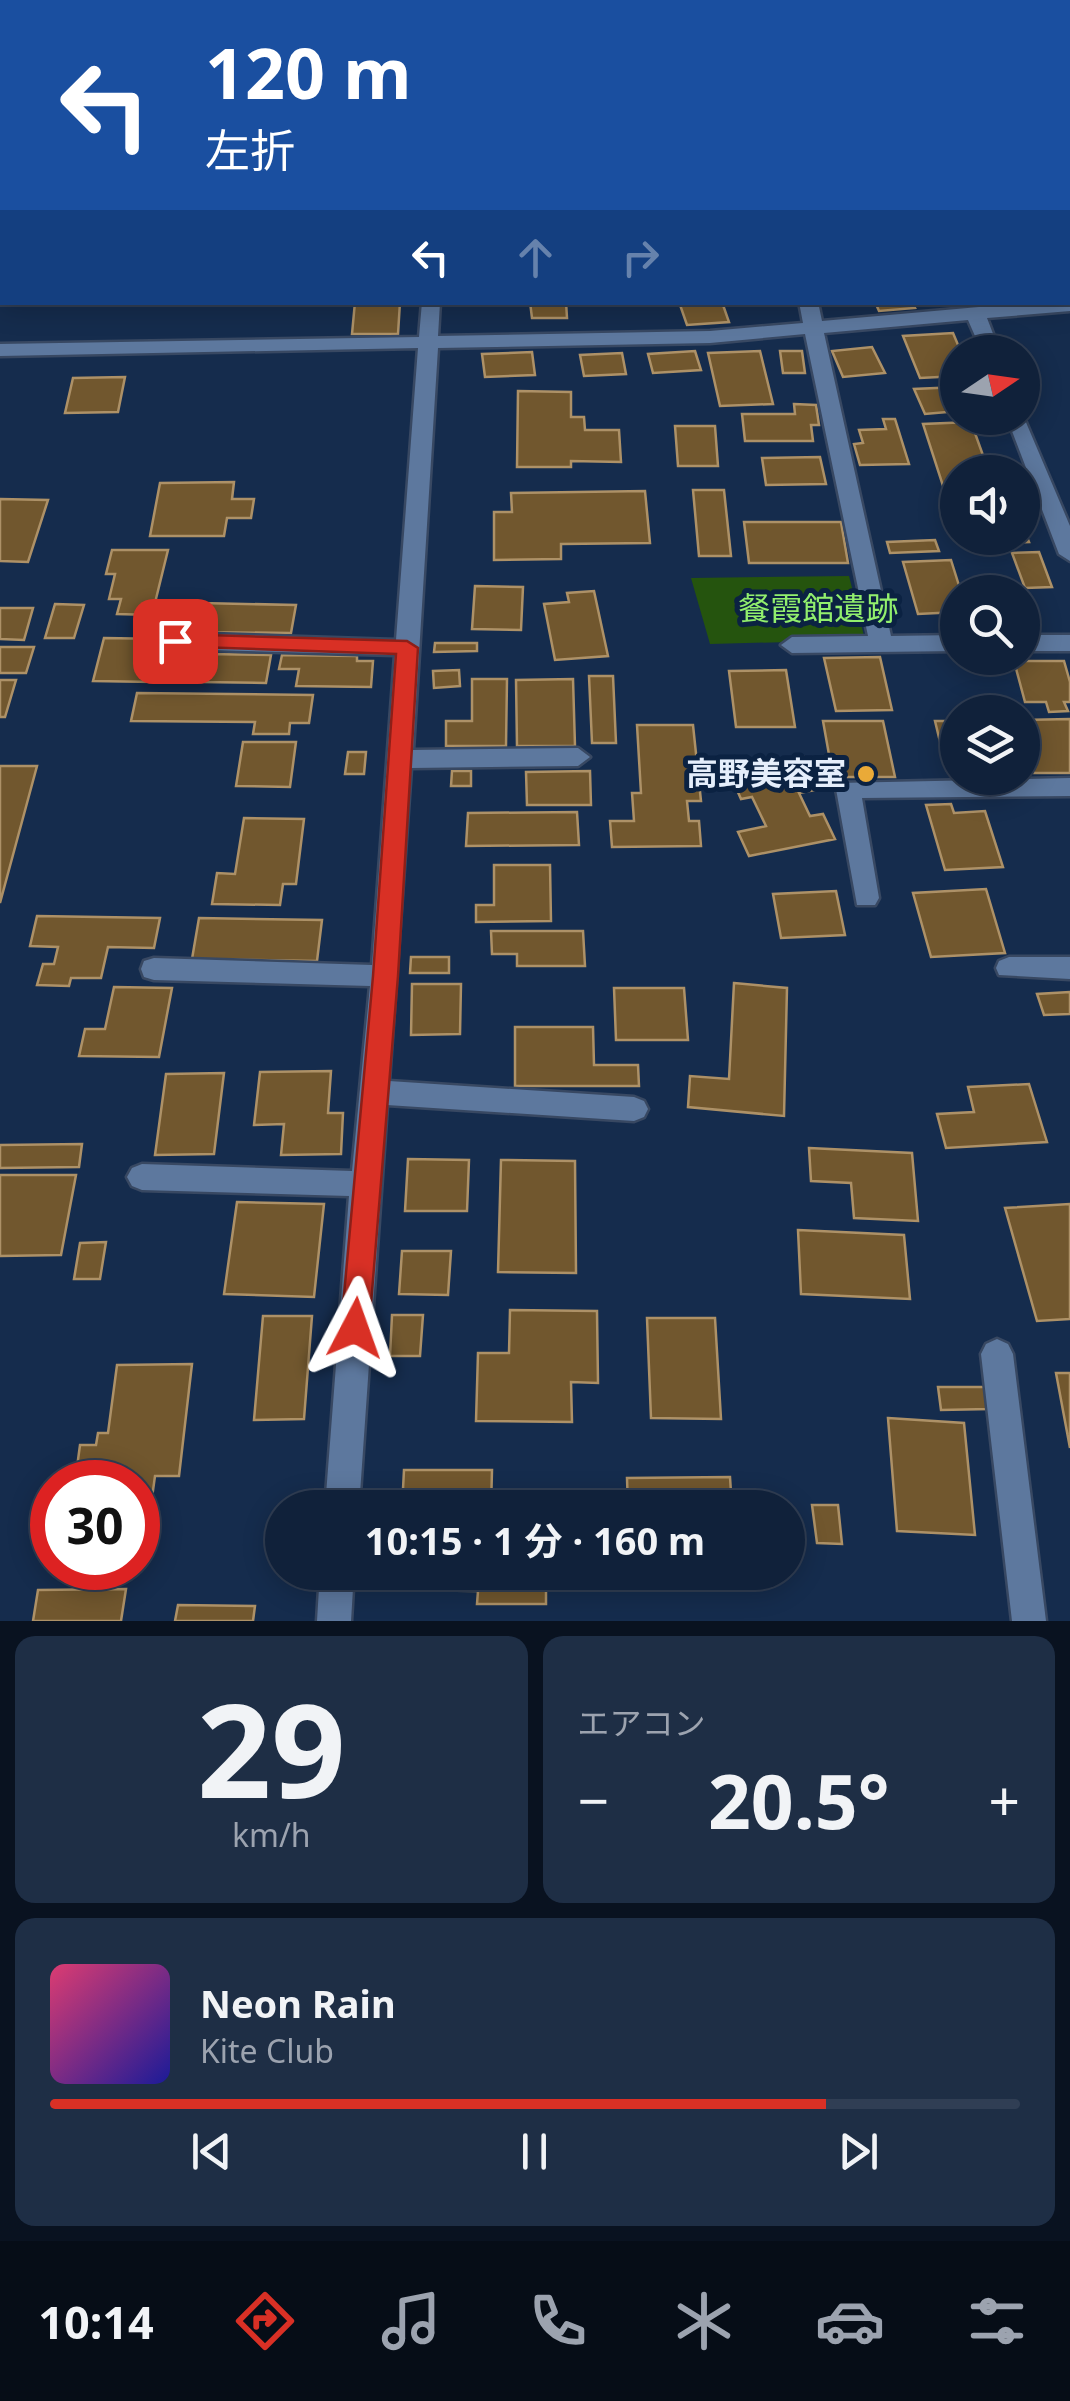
<!DOCTYPE html>
<html lang="ja">
<meta charset="utf-8">
<style>
body{margin:0;font-family:"Noto Sans","Noto Sans JP",sans-serif;background:#1e2e45;color:#f1f3f6;height:100vh;display:flex;flex-direction:column;font-size:38px;white-space:nowrap}
*{box-sizing:border-box;margin:0}
p{font-size:32px;color:#9ca3af}
.icon{flex:none;width:55px;height:55px;fill:none;stroke:currentColor;stroke-width:2;stroke-linecap:round;stroke-linejoin:round}
.map{position:relative;height:1621px;overflow:hidden}
.panel{display:flex;flex-direction:column;gap:15px;padding:15px;background:#091220;flex:1}
.panel>*{flex:none}
.guide{position:absolute;left:0px;top:0px;width:1070px;height:305px;box-shadow:0 5px 25px #0003,0 0 0 2px #303e54;background:#1a4fa0;color:#fff;overflow:hidden}
.needle{width:65px;rotate:77deg}
.buttons{position:absolute;left:940px;top:335px;display:grid;gap:20px}
.buttons a{display:grid;place-items:center;width:100px;height:100px;border-radius:50%;background:#10213a;box-shadow:0 5px 25px #0003,0 0 0 2px #303e54;font-size:50px}
.speed{position:absolute;left:30px;top:1460px;display:flex;gap:20px;font-size:50px;font-weight:700;text-align:center}
.speed>*{display:grid;place-content:center;width:130px;height:130px;border-radius:50%;background:#10213a;box-shadow:0 5px 25px #0003,0 0 0 2px #303e54;line-height:1}
.speed .limit{border:15px solid #d22;background:#fff;color:#111}
.pin{position:absolute;display:grid;place-items:center;width:85px;height:85px;color:#fff;margin:-42px;border-radius:20px;box-shadow:0 5px 15px #0006}
.me{position:absolute;width:110px;margin:-55px;rotate:4deg;stroke-linejoin:round;filter:drop-shadow(0 0 8px #0008)}
.turn{display:flex;align-items:center;gap:35px;height:210px;padding:0 40px;font-size:45px}
.turn .icon{width:130px;height:130px;stroke-width:2.5}
.turn b{display:block;font-size:70px;line-height:85px}
.lanes{display:flex;align-items:center;height:95px;padding:0 40px;background:#0003;justify-content:center;gap:50px;direction:ltr}
.lanes .off{opacity:.35}
.big{font-size:75px;font-weight:700;line-height:1.1}
.panel .card{flex:1;display:flex;flex-direction:column;justify-content:center;gap:15px;min-width:0;padding:0 35px;border-radius:20px;background:#1e2e45}
.panel .dial{align-items:center;gap:0}
.dial b{font-size:130px;line-height:1}
.song{display:flex;align-items:center;gap:30px}
.cover{width:120px;height:120px;border-radius:15px;background:linear-gradient(135deg,hsl(340 70% 55%),hsl(240 70% 35%))}
.played{height:10px;border-radius:5px;background:linear-gradient(90deg,#d93025 80%,#303e54 80%)}
.keys{display:flex;justify-content:space-around;direction:ltr}
.heat{display:flex;justify-content:space-between;align-items:center;font-size:55px;direction:ltr}
.panel .tiles{flex:1;display:grid;gap:15px;grid-template-columns:1fr 1fr}
.card:last-child{grid-column:span 2}
.trip{position:absolute;left:265px;top:1490px;width:540px;height:100px;border-radius:50px;background:#10213a;box-shadow:0 5px 25px #0003,0 0 0 2px #303e54;font-weight:700;line-height:100px;text-align:center}
.dock{display:flex;height:160px;justify-content:space-around;align-items:center;background:#060d17;color:#9ca3af}
.dock .icon{width:70px;height:70px}
.dock .active{color:#d93025}
.dock b{font-size:45px;color:#f1f3f6}
.map>svg:first-child{display:block}
</style>
<div class="map">
<svg width="1070" height="1621" viewBox="0 0 1070 1621">
<rect width="100%" height="100%" fill="#152c4d"/>
<path fill="#25540e" d="M849,576l16,64 -155,4 -19,-66z"/>
<path fill="#71572e" stroke="#ad9167" stroke-width="2.5" d="M502,0h101l1,2h-101z
M951,0h94l2,2h-94z
M355,302h45l-2,32h-46z
M530,302h36l1,16h-35z
M679,302h43l7,20 -42,3z
M875,302h37l3,6 -36,3z
M953,333l8,19h-3v24l-38,2 -17,-42z
M872,347l13,26 -42,4 -11,-26z
M695,351l6,19 -48,3 -5,-19z
M760,351l13,53 -53,2 -12,-53z
M780,351h22l3,22h-22z
M532,352l3,23 -50,2 -3,-23z
M622,353l4,21 -42,2 -4,-21z
M125,377l-7,35 -53,1 8,-35z
M958,387v24l-33,3 -11,-25z
M518,391l53,1v25h13l1,13h34l2,32 -50,-1v6h-54z
M794,404l22,1 3,20h-8l2,16h-68l-3,-27h53z
M883,419h12l14,45 -49,1 -6,-21 9,-1 -4,-13 27,-1z
M971,422l18,50h-31v16l-14,1 -21,-65z
M675,426h40l3,40h-40z
M820,457l6,27 -60,1 -4,-27z
M234,482l-2,17h22l-3,19h-24l-3,18h-74l10,-53z
M693,490h31l7,66h-32z
M645,491l5,52 -89,1v15l-67,1v-48h18l-1,-19z
M0,499l48,1 -20,62 -28,-1z
M744,522h97l7,41h-99z
M1022,525l7,17 -60,2 -2,-6h55z
M935,540l4,11 -49,2 -3,-11z
M112,550h56l-16,65 -35,-1 4,-15h-12l6,-25h-9z
M1039,552l13,35 -27,1 -13,-35z
M951,560l10,32h-3v20l-40,2 -15,-52z
M475,586l48,1 -2,43 -49,-1z
M594,591l14,65 -53,4 -11,-56 25,-2 -2,-9z
M200,603l96,2 -5,28 -97,-1z
M55,604l29,1 -10,33h-29z
M0,608h33l-9,32 -24,-1z
M104,638l60,1 -10,43 -61,-1z
M435,643h42v8l-43,1z
M0,647h34l-8,26h-26z
M206,654l65,1 -5,28 -66,-1z
M282,655l75,1v5h16l-2,26 -75,-1 3,-17h-20z
M880,657l12,53 -56,1 -12,-53z
M1014,661h50l6,21v20h-6l4,9 -19,1 -3,-10h-21z
M459,670l1,16 -26,2 -1,-17z
M786,670l9,57h-59l-7,-56z
M589,676h24l3,67h-24z
M472,679h35l-1,67h-60v-25h26z
M573,679l2,67h-58l-1,-66z
M0,680h16l-11,37h-5z
M137,693l176,2 -4,28h-19l-1,11h-36l2,-12 -124,-1z
M1070,719v54h-36l-12,-36v-17z
M823,721h60l12,56h-62z
M935,721h23v49l-11,1z
M637,725h56l8,76h-14l2,20h10l2,25 -89,1 -2,-26h24l-2,-28h9z
M243,742h53l-6,45 -54,-1z
M348,752h18l-2,22h-19z
M804,757l16,32 -21,4 11,23 13,-2 12,25 -86,17 -11,-24 28,-6 -14,-29 -11,2 -12,-27z
M0,766h37l-37,137z
M452,771h19v15h-20z
M590,771l1,34h-64l-1,-33z
M951,804l3,9 31,-2 18,56 -58,3 -19,-65z
M577,812l2,33 -113,1 2,-33z
M244,818l60,1 -8,65h-13l-3,21 -68,-1 5,-31 18,1z
M494,865h56l1,56 -75,1v-17h18z
M986,889l19,64 -74,4 -18,-64z
M836,891l9,44 -64,3 -8,-44z
M37,916l123,2 -6,30 -46,-1 -7,31h-30l-2,8 -32,-1 6,-21h11l4,-17 -28,-1z
M199,918l123,2 -5,41 -125,-2z
M491,931h92l2,35h-68v-12h-25z
M411,957h38v16h-39z
M734,983l53,5 -3,128 -96,-9 2,-31 39,3z
M412,984h49l-1,50 -49,1z
M114,987l58,1 -13,69 -80,-1 6,-27h20z
M614,988h70l4,52h-72z
M1070,992v22l-26,1 -7,-21z
M515,1027h78l1,38h44l1,21h-124z
M331,1071l-3,42h15l-2,41 -60,1 3,-31 -30,1 6,-53z
M224,1073l-10,81 -59,1 11,-81z
M1029,1084l18,58 -101,6 -9,-34 37,-2 -6,-25z
M82,1144l-3,23 -79,1v-23z
M809,1148l103,5 6,68 -64,-3 -3,-35 -40,-2z
M408,1159l61,1 -2,51h-62z
M501,1160l74,1 1,112 -78,-1z
M0,1175h76l-15,80 -61,1z
M237,1202l87,2 -10,93 -90,-3z
M1070,1204v115l-33,2 -32,-113z
M798,1230l106,5 6,64 -109,-5z
M106,1242l-6,37h-26l6,-36z
M402,1251h49l-3,44 -49,-1z
M510,1310l87,1 1,72 -27,-1 1,40 -96,-1 2,-68h31z
M392,1315h31l-3,41h-30z
M263,1316h49l-8,103 -50,1z
M647,1318h68l6,101 -70,-1z
M192,1364l-13,112h-24l-5,36h-12v-30h-63l5,-37h16l2,-12h10l9,-68z
M1056,1373h14v75z
M938,1387h46l5,22 -48,1z
M888,1418l76,5 11,112 -78,-4z
M404,1470h88l-1,38h-89z
M730,1477l2,31h-104l-1,-30z
M812,1505h26l4,39 -25,-1z
M389,1572h157v32h-69l1,-13 -90,-1z
M126,1589l-5,32h-88l5,-31z
M178,1605l77,1 -2,15h-78z"/>
<g fill="none" stroke-linecap="round" stroke-linejoin="round">
<defs>
<path id="minor" d="M49,0h16v2h-15z
M645,0h16l1,2h-15z
M1070,32v10l-2,1v-10z
M1068,86h2v10h-2z
M1070,299v12l-83,7 13,34h-18l-14,-32 -144,13 67,303 67,-1v16l-166,2 -11,-8 11,-8 76,-1 -63,-302 -95,9 -272,5 -25,402 165,-2 12,9 -12,9 -167,2 -22,313 245,16 10,4 4,8 -4,8 -10,4 -247,-16 -28,403h-34l24,-312 -207,-6 -10,-4 -5,-9 5,-9 10,-4 210,7 18,-185 -216,-6 -10,-3 -3,-8 3,-8 10,-3 218,7 23,-310 -220,-6 -11,-8 11,-8 221,7 22,-292 -418,8v-12l419,-7 3,-35h18l-2,34 272,-5 93,-8 -4,-21h19l4,19z
M1022,413l48,113v35l-11,-7 -52,-136h15z
M1022,635h48v16h-48z
M1070,778v18l-208,2 17,100 -4,7h-18l-21,-116 3,-6z
M1009,957h61v22l-71,-4 -3,-7 3,-7z
M997,1339l11,5 5,10 33,267h-34l-31,-267 5,-10z
M320,1572h34l-3,49h-34z"/>
</defs>
<use href="#minor" stroke="#384862" stroke-width="5"/>
<use href="#minor" fill="#5d789e" fill-rule="evenodd"/>
</g>
<path fill="#d93025" stroke="#8d1f18" stroke-width="2.5" d="M175,634l232,7 11,7 -20,328 -29,352 -4,9 -10,4 -10,-4 -4,-9 32,-352 23,-322 -228,-8 -3,-5z"/>
<circle fill="#eaaa38" stroke="#0b2242" stroke-width="4" cx="866" cy="774" r="10"/>
<g text-anchor="middle" stroke-width="10" stroke-linejoin="round" paint-order="stroke">
<g font-size="32" fill="#92ef6d" stroke="#0b2242">
<text x="818" y="620">餐霞館遺跡</text>
</g>
<g font-size="32" font-weight="bold" fill="#e5eefb" stroke="#0b2242" text-anchor="end">
<text x="846" y="785">高野美容室</text>
</g>
</g>
</svg>
<div class="buttons">
<a><svg class="needle" viewBox="-14 -14 28 28"><path d="M0-13l5 13h-10z" fill="#e53935"/><path d="M0 13l5-13h-10z" fill="#9ca3af"/></svg></a>
<a><svg class="icon" aria-label="sound" viewBox="0 0 24 24"><path d="M4 9h4l5-4v14l-5-4H4zM17 9q2 3 0 6"/></svg></a>
<a><svg class="icon" aria-label="search" viewBox="0 0 24 24"><circle cx="10" cy="10" r="6"/><path d="M15 15l6 6"/></svg></a>
<a><svg class="icon" aria-label="layers" viewBox="0 0 24 24"><path d="M12 4l9 5-9 5-9-5zM3 14l9 5 9-5"/></svg></a>
</div>
<div class="speed"><div class="limit">30</div></div>
<div class="pin" style="left:175px;top:641px;background:#d93025"><svg class="icon" aria-label="arrive" viewBox="0 0 24 24"><path d="M6 21V4h12l-3 4 3 4H6"/></svg></div>
<svg class="me" style="left:355px;top:1328px" viewBox="-20 -20 40 40"><path d="M0-17L14 15 0 8-14 15z" fill="#d93025" stroke="#fff" stroke-width="4"/></svg>
<div class="trip">10:15 · 1 分 · 160 m</div>
<div class="guide">
<div class="turn"><svg class="icon" aria-label="left" viewBox="0 0 24 24"><path d="M17 20v-9H6M10 6l-5 5 5 5"/></svg><div><b>120 m</b>左折</div></div>
<div class="lanes"><svg class="icon" aria-label="left" viewBox="0 0 24 24"><path d="M17 20v-9H6M10 6l-5 5 5 5"/></svg><svg class="icon off" aria-label="ahead" viewBox="0 0 24 24"><path d="M12 20V5M6 11l6-6 6 6"/></svg><svg class="icon off" aria-label="right" viewBox="0 0 24 24"><path d="M7 20v-9h11M14 6l5 5-5 5"/></svg></div>
</div>
</div>
<section class="panel">
<div class="tiles">
<div class="card dial"><b>29</b><p>km/h</p></div>
<div class="card"><p>エアコン</p>
<div class="heat"><a>−</a><b class="big">20.5°</b><a>+</a></div>
</div>
<div class="card">
<div class="song"><i class="cover"></i><div><b>Neon Rain</b><p>Kite Club</p></div></div>
<div class="played"></div>
<div class="keys"><svg class="icon" aria-label="previous" viewBox="0 0 24 24"><path d="M18 5L8 12l10 7zM5 5v14"/></svg><svg class="icon" aria-label="pause" viewBox="0 0 24 24"><path d="M8 5v14M16 5v14"/></svg><svg class="icon" aria-label="next" viewBox="0 0 24 24"><path d="M6 5l10 7-10 7zM19 5v14"/></svg></div>
</div>
</div>
</section>
<nav class="dock">
<b>10:14</b>
<svg class="icon active" aria-label="directions" viewBox="0 0 24 24"><path d="M12 3l9 9-9 9-9-9zM9 14v-3h6M13 9l2 2-2 2"/></svg>
<svg class="icon" aria-label="music" viewBox="0 0 24 24"><path d="M9 18V5l10-2v13"/><circle cx="6" cy="18" r="3"/><circle cx="16" cy="16" r="3"/></svg>
<svg class="icon" aria-label="phone" viewBox="0 0 24 24"><path d="M5 4h4l2 5-3 2q2 4 5 5l2-3 5 2v4C11 20 4 13 5 4z"/></svg>
<svg class="icon" aria-label="climate" viewBox="0 0 24 24"><path d="M12 3v18M4 7l16 10M4 17L20 7"/></svg>
<svg class="icon" aria-label="car" viewBox="0 0 24 24"><path d="M5 17H2v-5l4-1 3-4h7l3 4 3 1v5h-3M9 17h6M6 11h13"/><circle cx="7" cy="17" r="2"/><circle cx="17" cy="17" r="2"/></svg>
<svg class="icon" aria-label="filters" viewBox="0 0 24 24"><path d="M4 7h16M4 17h16"/><circle cx="9" cy="7" r="2"/><circle cx="15" cy="17" r="2"/></svg>
</nav>
